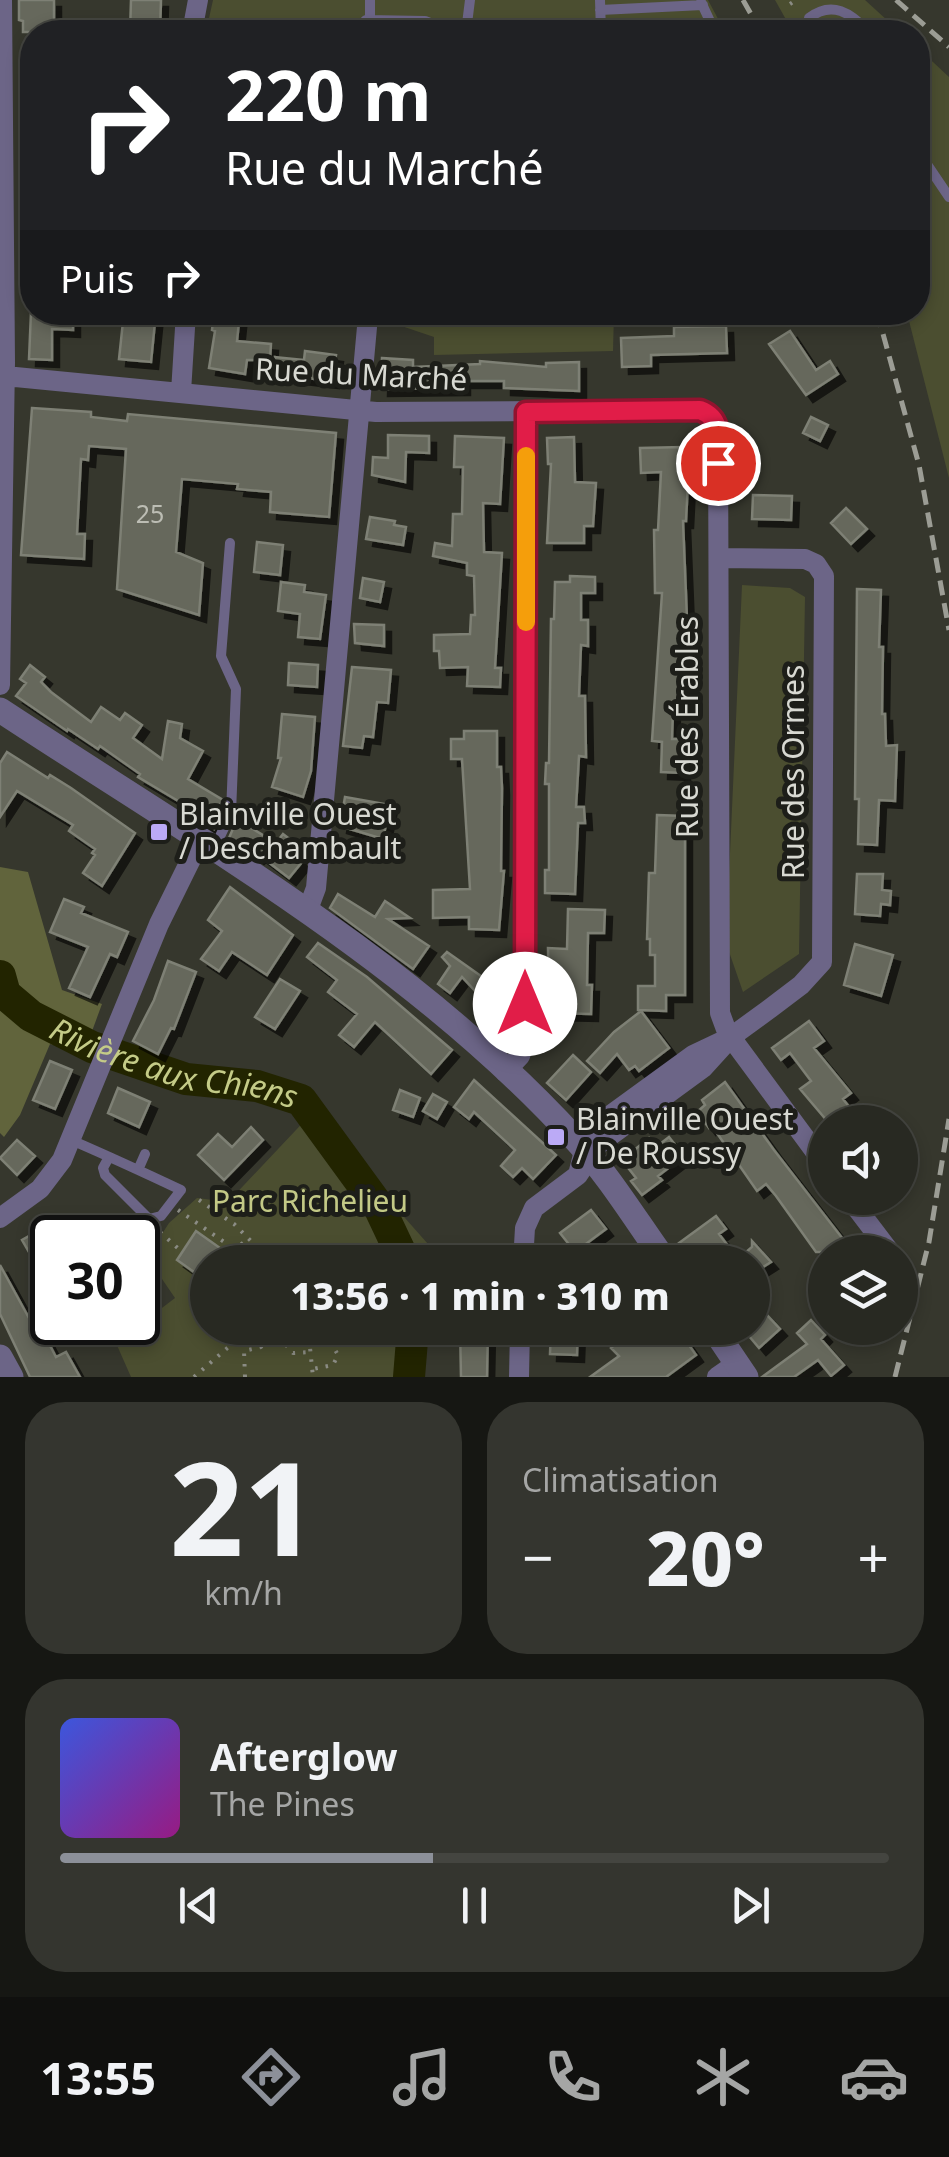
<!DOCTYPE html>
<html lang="fr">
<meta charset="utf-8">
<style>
body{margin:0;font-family:"Noto Sans",sans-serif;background:#34352f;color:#f1f3f6;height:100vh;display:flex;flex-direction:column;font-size:38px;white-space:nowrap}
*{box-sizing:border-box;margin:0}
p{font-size:32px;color:#a5a6a5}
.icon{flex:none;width:55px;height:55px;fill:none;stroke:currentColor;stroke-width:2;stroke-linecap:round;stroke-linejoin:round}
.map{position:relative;height:1377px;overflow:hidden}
.sheet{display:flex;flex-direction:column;gap:25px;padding:25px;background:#161713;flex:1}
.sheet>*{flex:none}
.guide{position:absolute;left:20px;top:20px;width:910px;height:305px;border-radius:40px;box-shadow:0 5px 15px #0003,0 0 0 2px #444540;background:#202124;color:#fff;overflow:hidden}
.tools{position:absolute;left:808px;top:1105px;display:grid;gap:20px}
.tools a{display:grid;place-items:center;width:110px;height:110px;border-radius:50%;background:#282922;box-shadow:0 5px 15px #0003,0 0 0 2px #444540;font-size:50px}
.speed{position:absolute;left:30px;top:1215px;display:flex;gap:20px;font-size:50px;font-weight:700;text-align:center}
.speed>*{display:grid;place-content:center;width:130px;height:130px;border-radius:50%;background:#282922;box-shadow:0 5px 15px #0003,0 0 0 2px #444540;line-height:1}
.speed .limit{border:5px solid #111;border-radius:15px;background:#fff;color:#111}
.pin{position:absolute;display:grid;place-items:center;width:85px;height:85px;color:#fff;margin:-42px;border:5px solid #fff;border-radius:50%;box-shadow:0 2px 10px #0007}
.me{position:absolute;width:110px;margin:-55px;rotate:0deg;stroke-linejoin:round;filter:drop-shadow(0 0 8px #0008)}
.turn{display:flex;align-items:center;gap:35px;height:210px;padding:0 40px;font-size:45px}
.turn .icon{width:130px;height:130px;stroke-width:2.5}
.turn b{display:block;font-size:70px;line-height:85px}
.then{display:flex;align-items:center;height:95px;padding:0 40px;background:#0003;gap:20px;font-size:38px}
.big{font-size:75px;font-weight:800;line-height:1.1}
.sheet .tile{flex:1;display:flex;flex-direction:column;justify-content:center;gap:15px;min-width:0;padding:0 35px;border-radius:40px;background:#34352f}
.sheet .dial{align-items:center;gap:0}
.dial b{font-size:130px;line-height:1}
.song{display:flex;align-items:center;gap:30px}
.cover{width:120px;height:120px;border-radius:15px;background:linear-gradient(135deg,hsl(230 70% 55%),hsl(310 70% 35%))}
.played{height:10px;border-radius:5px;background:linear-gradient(90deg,#8c9099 45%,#444540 45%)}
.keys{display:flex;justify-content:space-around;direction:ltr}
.heat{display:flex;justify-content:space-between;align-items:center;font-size:55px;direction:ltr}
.sheet .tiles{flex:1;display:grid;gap:25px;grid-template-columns:1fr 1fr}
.tile:last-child{grid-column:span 2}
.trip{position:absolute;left:190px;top:1245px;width:580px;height:100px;border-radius:50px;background:#282922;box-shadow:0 5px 15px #0003,0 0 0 2px #444540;font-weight:800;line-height:100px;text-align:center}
.tab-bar{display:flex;height:160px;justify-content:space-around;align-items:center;background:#10100e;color:#a5a6a5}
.tab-bar .icon{width:70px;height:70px}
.tab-bar .on{color:#8c9099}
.tab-bar b{font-size:45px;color:#f1f3f6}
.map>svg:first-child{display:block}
</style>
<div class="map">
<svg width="949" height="1377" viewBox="0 0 949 1377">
<defs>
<filter id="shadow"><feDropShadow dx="7" dy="7" stdDeviation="0" flood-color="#0009"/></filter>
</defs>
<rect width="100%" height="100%" fill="#36372d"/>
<path fill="#4b4e30" d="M213,0h495l17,32h-519z
M775,0h90l35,32h-107z
M918,48l31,29v401l-42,-165 11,-1z
M363,313h251l-1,38 -179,4v-18z
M742,585l48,3 15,9 -6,357 -56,38 -17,-49z
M312,1113l116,131 -1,18h-219v66h213l-5,49h-285l-15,-34 59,-45 -28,-41 22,-34 28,-25 31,4z"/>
<path fill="#61643c" d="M0,867l28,5 34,118 40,14 -18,49 -34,-9 -30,71 -16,22 -4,-4z"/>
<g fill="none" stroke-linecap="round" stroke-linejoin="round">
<g stroke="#222400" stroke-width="32">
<path id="s1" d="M0,976l5,18 26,22 61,31 94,32 71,7 44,14 78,107 26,55"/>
<path d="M409,1377l4,-49"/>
</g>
</g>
<path fill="#66685c" stroke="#7e8074" stroke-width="2.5" filter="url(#shadow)" d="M19,0h35v32h-31v-11l-4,-1z
M131,0h30l-1,32h-30z
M31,312h42v18l-21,-1v31l-23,-1z
M124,312h32l-5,50 -32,-3z
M214,312h26l-3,29 34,3 -1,16h-23l-2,14 -36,-6 6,-37 -3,-1z
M726,326l1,27 -76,2v11l-29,1 -1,-29 53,-2v-9z
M790,331l26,39 14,-9 8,13 -32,21 -37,-51z
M305,351l31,4 -4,26 -59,-7 2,-17 29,3z
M382,358l31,2v7l67,-3v-3l66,6v-4l33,-1v29l-75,-3v-7h-41v7l-82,1z
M32,408l59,4v5l36,4 1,-7 208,19 -7,84 -59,-5 1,-20 -34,-3 1,-5 -56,-5 -6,73 27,11 -4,52 -82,-26 9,-140 -37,-3 -1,14 -7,-1 -4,75h8l-1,25 -63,-4z
M811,417l17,8 -8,16 -17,-8z
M388,435l41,1v17l-23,-1 -1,30 -33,-7 1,-18 15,1z
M455,436l49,2 -4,66 -17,-1 1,49 18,1 -7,115h6l-1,19 -33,-1 1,-19 -28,1 -1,-17h-5v-16l36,-1 1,-19h4l-1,-39 -7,-1v-12l-34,-7 2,-13 17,3 1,-32h9l1,-47h-9z
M574,437l1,45 21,1 -3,43h-9v17h-37l4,-79h-3l-1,-26z
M683,447l1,35h4l-2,39h-3l4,98 -2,92h-12l-1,28h12l-1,34 -22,-1 1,-30 -10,-1 10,-148h-7l-1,-63h4l3,-58 -20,1 -1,-25z
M753,495l39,1 -1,24 -39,-1z
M846,508l21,21 -16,15 -20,-21z
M370,517l25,4 -1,4 12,2 -3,18 -37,-6z
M257,542l26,3 -3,30 -26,-3z
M570,576l25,1v16h-14v27h7v26l-7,-1 -2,51h6l1,61 -7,-1 -3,51h8l1,16h-7l-3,71 -30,-1v-23h4v-86h-4l1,-21h3l2,-144h3l1,-37h15z
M363,578l21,4 -4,20 -20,-4z
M281,582l24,3 -1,7 22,3 -6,44 -22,-2 2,-23 -22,-3z
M857,589l24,1 -2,57h4l-1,67h3l1,32 11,-1 -2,56 -16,-1 -2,45 -19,-1 1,-45h-4z
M354,624l30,1v21l-29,-3z
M289,663l29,2 -1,22 -29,-2z
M30,665l15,12 -4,5 10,10 40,30 10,-15 19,13 5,-7 17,12 -9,13 29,21 6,-38 14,3 -2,14 23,13 -15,28 35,21 -8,12 5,3 -6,14 -17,-11 3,-4 -62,-37 2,-3 -40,-28 -2,3 -30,-20 -1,2 -51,-35 10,-13 -6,-4z
M352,667l39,3 -3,33 -11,-1 -4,35 -9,-1 -2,12 -19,-2z
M282,714l33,3 -4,54 -8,26 -31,-10 9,-29h-3z
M464,731h33v36h4l1,21 -1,83h3l-5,59 -30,-1v-12l-36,1v-28l37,-1 -8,-130h-11v-20h13z
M7,752l41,26 2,-3 21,13 64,45 -33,53 -19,-13 12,-18 -3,-2 3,-4 -26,-18 4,-6 -56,-34 -17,26v-54z
M345,797l45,8 -7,34 -43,-13z
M657,815l28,1v179h-19v16l-28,-1v-24h17v-31h-5v-16h-3l2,-66h6z
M243,823l33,20 7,-9 21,16 -6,8 4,4 -13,16 -30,-23 -2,2 -28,-19 6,-14 5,3z
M857,874h26l-1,16 9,1 -1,14 -9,-1 -1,12 -25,-2z
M230,887l63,48 -26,40 -35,-23 -13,19 -18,-12 21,-28 -14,-11z
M338,894l37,23 10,-16 25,17 -22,1 41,27 -16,23 -83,-61z
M64,899l20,8 -3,6 47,19 -11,25 -7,-3 -20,43 -21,-9 19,-41 -38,-15z
M568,909l37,1 -1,23h-16l-1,52h5l-1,29 -42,-1 -1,-65 19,1z
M318,943l49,34 85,73 -21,24 -56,-52 -21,25 -15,-12 18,-21 -29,-22 9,-12 -30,-23z
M855,944l38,11 -12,41 -37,-11z
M447,952l41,29 2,-3 14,14 -15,14 -27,-29 -12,16 -12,-9 12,-18 -8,-9z
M168,961l28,11 -22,57 -3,-1 -13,26 -25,-13 21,-41z
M280,979l20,12 -25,38 -20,-12z
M641,1011l28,37 -30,23 -4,-5 -6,4 -12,-16 -17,19 -13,-12 27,-29z
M809,1021l15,20 -10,7 37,45 -8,6 18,23h-33l-28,-33 11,-8 -21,-28 -9,7 -9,-12z
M573,1055l18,17 -25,28 -19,-17z
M50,1061l22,9 -17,39 -22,-9z
M474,1080l82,75 -23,24 -11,-11 -9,9 -12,-11 14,-16 -41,-38 -5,7 -15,-12z
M725,1082l49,68 79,102h-37l-40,-56 -10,-12 -9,7 -45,-65 -3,2 -12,-16 8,-7 -3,-5z
M118,1088l32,14 -11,25 -31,-14z
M400,1090l20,8 -7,19 -20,-7z
M433,1094l14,8 -10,17 -14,-8z
M251,1127l12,13 -39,40 -26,-25 20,-21 14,13z
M669,1137l15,19 -26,20 4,4 -20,15 -11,-14 5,-3 -14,-18 27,-22 7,9z
M17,1140l18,16 -18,19 -17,-17z
M591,1210l15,19 -31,23 -15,-19z
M66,1215l13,23h-27v54l-30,-52z
M716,1216l10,13 -7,5 19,25 14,-12v-6l19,21 -19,12v-12h-59l-14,-19z
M196,1231l24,17 -9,14h-3l-7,15 -24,-17z
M0,1265l35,64 5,-3 16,31 10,-5 14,25h-50l-30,-63z
M752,1299l28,30 -21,19 -10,-12 3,-3z
M811,1320l14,15 -4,4 23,26 -13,11 -13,-16 -24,17h-32l45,-33 -10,-11z
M460,1328h28l-1,49h-26z
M551,1328h27l-1,27 -27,-1z
M633,1328h44l19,27 -30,22h-76l29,-21 -8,-8z"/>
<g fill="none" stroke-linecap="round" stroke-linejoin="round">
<path stroke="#8b8c84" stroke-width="4" stroke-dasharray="2.5 8" stroke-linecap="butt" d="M790,4l6,-4
M199,1200l35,24 38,38
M178,1210l52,36 4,16
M160,1232l22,20
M233,1251l16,-13
M201,1277l7,4
M308,1328l5,49
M272,1329l21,24 18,-1
M310,1339l20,2 8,14 -5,10 -20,4
M194,1377l46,-40
M245,1377l-1,-26 17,-4 11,-18"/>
<path stroke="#6c6587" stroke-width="10" d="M370,0v20
M600,0l1,32
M701,2l14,30
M600,10l103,-5
M355,32l11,-12 59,1 10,4 4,7
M466,32l4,-32
M810,32l-1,-14c23,-18 42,-5 60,14
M918,151l31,46
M214,849l17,-36 5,-124 -15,-33 9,-113
M71,1140c37,16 74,33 110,50l-20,26 -12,3 -44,-44 -2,-7 6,-11
M138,1170l7,-16"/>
<path stroke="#6c6587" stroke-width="20" d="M192,32l6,-32
M5,376l371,36 318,-2 19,6 5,16 2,581 7,19 98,133
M181,392l5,-80
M0,685l5,-323 -3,-362
M307,912l9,-24 52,-572
M505,1072l15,-16 5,-14 1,-630
M578,1175l10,-40 6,-8 99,-72 38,-18 37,-27 33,-25 21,-23 2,-386 -8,-12 -11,-5 -86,-1
M849,1198l41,54
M0,1218l40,-29 22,-29 97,-236 41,-83
M523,1262l2,-34 9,-20 44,-33 21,-31 104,-76 20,-22
M519,1377l1,-49
M717,1377l20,-14"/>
<path stroke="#6c6587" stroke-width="25" d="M0,710c199,131 414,252 576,430 34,37 61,82 90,122
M713,1328l33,49
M0,1357l11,20"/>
<path stroke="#9c9d95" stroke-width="5" stroke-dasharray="15 8" stroke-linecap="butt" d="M743,0l18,32
M896,0l53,47
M877,312l42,153 30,165
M895,1377l34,-135 20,-123"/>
</g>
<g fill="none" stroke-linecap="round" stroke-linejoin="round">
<defs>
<path id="route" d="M525,1004l1,-592 174,-2c24,9 18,32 18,53"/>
</defs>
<use href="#route" stroke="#92132f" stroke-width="25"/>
<use href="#route" stroke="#e11d48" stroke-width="18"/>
<path stroke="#f59e0b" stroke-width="18" d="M526,622v-166"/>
</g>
<g fill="#bbaaf6" stroke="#1d1e19" stroke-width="4">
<rect x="149" y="822" width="20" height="20" rx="5"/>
<rect x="546" y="1127" width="20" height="20" rx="5"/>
</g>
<g text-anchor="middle" stroke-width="10" stroke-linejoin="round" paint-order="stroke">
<g font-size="25" fill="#bcbdb4">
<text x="150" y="523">25</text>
</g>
<g font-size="30" fill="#d8d9d2" stroke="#1d1e19">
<text transform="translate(361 375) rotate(3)" y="10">Rue du Marché</text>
<text transform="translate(688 727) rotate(-90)" y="10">Rue des Érables</text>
<text transform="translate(794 772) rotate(-90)" y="10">Rue des Ormes</text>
</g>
<g font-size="30" fill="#d8d9d2" stroke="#1d1e19" text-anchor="start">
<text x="179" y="825">Blainville Ouest<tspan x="179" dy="34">/ Deschambault</tspan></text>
<text x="576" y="1130">Blainville Ouest<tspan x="576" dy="34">/ De Roussy</tspan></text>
</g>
<g font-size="30" fill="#c3c986" stroke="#1d1e19">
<text x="310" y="1212">Parc Richelieu</text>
</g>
<g font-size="32" font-style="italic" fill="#c4cb87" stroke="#1d1e19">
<text dy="11" stroke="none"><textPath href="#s1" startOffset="205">Rivière aux Chiens</textPath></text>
</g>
</g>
</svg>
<div class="tools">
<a><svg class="icon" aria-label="sound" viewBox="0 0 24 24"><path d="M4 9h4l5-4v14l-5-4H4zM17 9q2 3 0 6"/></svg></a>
<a><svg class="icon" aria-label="layers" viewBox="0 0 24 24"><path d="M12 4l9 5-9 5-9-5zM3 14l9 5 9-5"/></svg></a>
</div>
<div class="speed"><div class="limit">30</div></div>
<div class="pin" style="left:718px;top:463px;background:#d93025"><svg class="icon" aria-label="arrive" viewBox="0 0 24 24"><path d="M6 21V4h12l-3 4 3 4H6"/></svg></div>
<svg class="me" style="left:525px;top:1004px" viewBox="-20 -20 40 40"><circle r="19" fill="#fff"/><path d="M0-13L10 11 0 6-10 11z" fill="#e11d48"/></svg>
<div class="trip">13:56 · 1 min · 310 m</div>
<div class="guide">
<div class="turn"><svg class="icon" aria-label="right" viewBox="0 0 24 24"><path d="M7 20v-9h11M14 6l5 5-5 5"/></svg><div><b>220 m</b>Rue du Marché</div></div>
<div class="then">Puis<svg class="icon" aria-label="right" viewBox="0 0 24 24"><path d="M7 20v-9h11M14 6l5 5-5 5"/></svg></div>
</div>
</div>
<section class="sheet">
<div class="tiles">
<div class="tile dial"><b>21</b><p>km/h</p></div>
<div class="tile"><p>Climatisation</p>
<div class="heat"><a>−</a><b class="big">20°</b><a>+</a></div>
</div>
<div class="tile">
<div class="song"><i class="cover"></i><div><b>Afterglow</b><p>The Pines</p></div></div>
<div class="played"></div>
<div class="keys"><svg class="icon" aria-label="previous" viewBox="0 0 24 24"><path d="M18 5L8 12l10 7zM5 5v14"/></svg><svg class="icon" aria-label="pause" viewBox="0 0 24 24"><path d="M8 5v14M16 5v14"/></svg><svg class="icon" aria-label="next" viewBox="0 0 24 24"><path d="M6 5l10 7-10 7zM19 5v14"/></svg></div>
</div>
</div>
</section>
<nav class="tab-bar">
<b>13:55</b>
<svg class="icon on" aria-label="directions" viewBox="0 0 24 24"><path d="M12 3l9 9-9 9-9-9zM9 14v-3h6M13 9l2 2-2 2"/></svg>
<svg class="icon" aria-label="music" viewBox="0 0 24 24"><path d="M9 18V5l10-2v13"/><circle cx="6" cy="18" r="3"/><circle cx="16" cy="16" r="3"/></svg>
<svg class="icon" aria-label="phone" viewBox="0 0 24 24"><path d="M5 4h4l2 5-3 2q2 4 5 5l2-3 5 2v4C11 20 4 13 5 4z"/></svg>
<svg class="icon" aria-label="climate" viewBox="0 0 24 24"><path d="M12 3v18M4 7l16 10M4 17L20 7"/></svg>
<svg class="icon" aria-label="car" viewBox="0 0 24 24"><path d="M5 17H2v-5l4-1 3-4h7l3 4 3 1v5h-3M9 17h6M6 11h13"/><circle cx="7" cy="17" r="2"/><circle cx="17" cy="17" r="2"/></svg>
</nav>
